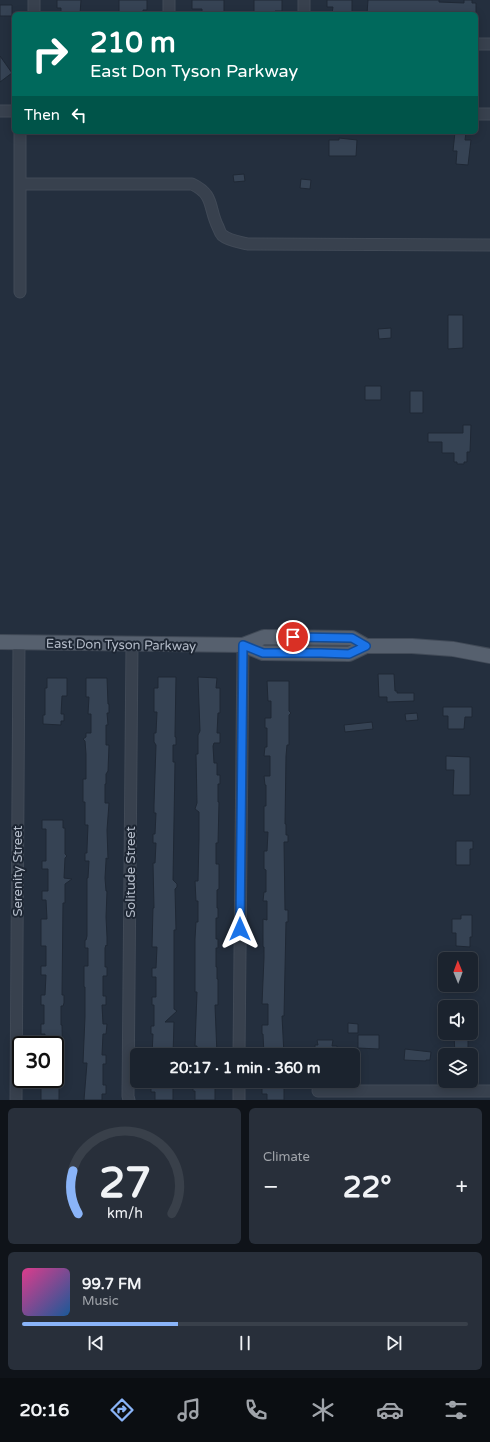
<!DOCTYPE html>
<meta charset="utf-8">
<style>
body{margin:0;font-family:"Varela Round",sans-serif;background:#282f3a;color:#f1f3f6;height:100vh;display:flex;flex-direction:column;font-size:15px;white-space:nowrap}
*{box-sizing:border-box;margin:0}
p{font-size:13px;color:#a0a4aa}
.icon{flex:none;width:22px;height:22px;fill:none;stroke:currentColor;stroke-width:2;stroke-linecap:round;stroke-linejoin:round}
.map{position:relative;height:1100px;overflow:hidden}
.panel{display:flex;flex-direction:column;gap:8px;padding:8px;background:#0f1319;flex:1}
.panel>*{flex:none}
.guide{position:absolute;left:12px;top:12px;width:466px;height:122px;border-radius:6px;box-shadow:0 2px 10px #0003,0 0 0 1px #39404a;background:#00695c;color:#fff;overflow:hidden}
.needle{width:26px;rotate:359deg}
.tools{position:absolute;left:438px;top:952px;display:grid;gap:8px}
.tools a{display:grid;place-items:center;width:40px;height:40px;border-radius:6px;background:#1b232e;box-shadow:0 2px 10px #0003,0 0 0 1px #39404a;font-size:20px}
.speed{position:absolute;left:12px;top:1036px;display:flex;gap:8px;font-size:20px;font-weight:700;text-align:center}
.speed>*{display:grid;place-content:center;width:52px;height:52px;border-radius:50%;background:#1b232e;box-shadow:0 2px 10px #0003,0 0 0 1px #39404a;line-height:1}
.speed .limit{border:2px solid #111;border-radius:6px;background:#fff;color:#111}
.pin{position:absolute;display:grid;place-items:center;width:34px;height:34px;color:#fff;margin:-17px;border:2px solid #fff;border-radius:50%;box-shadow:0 1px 4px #0007}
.me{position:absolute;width:44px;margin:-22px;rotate:0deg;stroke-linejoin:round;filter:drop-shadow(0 0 3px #0008)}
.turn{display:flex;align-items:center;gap:14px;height:84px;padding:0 12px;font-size:18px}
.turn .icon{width:52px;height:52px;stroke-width:2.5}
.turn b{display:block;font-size:28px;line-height:34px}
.then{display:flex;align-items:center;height:38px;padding:0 12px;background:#0003;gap:8px;font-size:15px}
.big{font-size:30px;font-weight:700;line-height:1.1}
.panel .widget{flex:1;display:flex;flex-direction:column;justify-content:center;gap:6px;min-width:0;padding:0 14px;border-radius:6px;background:#282f3a}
.panel .dial{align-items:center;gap:0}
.dial svg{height:104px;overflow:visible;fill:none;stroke:#39404a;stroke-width:7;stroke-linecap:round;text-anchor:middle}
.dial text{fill:#f1f3f6;stroke:none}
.song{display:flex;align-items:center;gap:12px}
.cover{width:48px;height:48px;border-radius:6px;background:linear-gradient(135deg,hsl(330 70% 55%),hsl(210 70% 35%))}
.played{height:4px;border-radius:2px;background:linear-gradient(90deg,#8ab4f8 35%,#39404a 35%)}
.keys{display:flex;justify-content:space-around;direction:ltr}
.heat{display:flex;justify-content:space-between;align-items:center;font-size:22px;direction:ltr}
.panel .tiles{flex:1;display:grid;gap:8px;grid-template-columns:1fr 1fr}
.widget:last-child{grid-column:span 2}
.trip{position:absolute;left:130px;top:1048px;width:230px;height:40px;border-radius:6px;background:#1b232e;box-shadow:0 2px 10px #0003,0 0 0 1px #39404a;font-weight:700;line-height:40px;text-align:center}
.menu{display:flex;height:64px;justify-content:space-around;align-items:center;background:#0b0e12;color:#a0a4aa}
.menu .icon{width:28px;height:28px}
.menu .active{color:#8ab4f8}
.menu b{font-size:18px;color:#f1f3f6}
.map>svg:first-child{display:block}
</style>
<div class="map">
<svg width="490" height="1100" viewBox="0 0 490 1100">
<rect width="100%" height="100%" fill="#242f3e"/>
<path fill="#364354" stroke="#1f2835" d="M57,0h24l-1,14h-19v-6h-4z
M119,0h28v10h-4v4h-24z
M192,0h32v14h-22v-5h-10z
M254,0h28v11h-7v3h-21z
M327,0h25v14h-20l1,-7h-6z
M368,0h71v2l25,1v-3h8v3h4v11h-109z
M0,5h12v11h-12z
M0,56l12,17 -12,9z
M455,132h11l-1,8h6l-3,25 -12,-1 1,-13h-4z
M339,138l18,2 -1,16h-27v-16h10z
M244,174l1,7 -11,1 -1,-7z
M301,179l10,1 -1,9 -10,-1z
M448,315h15v33l-15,1z
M391,328v10l-12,1 -1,-10z
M365,386h16v14h-16z
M410,391h13v22h-13z
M463,425h8l-1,27h-3v10h-3v2h-7v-2h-3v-9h-12v-11h-14v-9h35z
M378,674h16l1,17h2v2h17v8l-27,1v-5h-8z
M158,677h18l-1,56v4h1v8h-3v17h2l-2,118 4,4v3l-2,2 1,41h-2v79l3,2 -12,11h9l-1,33h-21l1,-21h-2v-8h3v-21h-2v-8h4v-20h-4v-9h4l1,-21h-5l1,-39h1l-1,-45h2l1,-20h-3v-9h2l1,-21h-2v-8l2,-60 -2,-3v-9h2l1,-21h-3v-24h4z
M198,677l19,1 -1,10h4v25h-2l-1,20h3v10h-6l-1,3 1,17h3v12h3v9h-2v18h1l-1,41h-2v21h3v25l-2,1v18h1v10h-2v21h2v9h-2v19h1v12h1v26h-3l2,50h-20v-9h-2l2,-54h-2v-53l1,-17h2v-21h-2l-1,-20h3l1,-42v-27l-4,-3 2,-6 -1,-49h2v-19l2,-4z
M47,678h20v18h-5l-1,18h3v7h-3v4l-18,-1v-9h2v-27h2z
M86,678h21l1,26h1v9h-2l1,12h-2v20h3l-1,26 -2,3v10h-1v19h4l-2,27 1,29 -2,-1v3l-1,17 1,13h1l-1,26 1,20v9l-1,-1 -1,3v19h2v9h-4v20h3v9h-4l1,19h4l-1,10h-3l-1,21h4v9h-3v21h3v9h-4v6h-18l3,-37h-4l2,-46v-30h-1v-21h4v-18h-3v-8h1l1,-4v-58h1l1,-17h-4v-8h2v-4l1,-24h-3v-23h-2v-23h3v-25l-1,-13 -2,-2 3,-2v-4h5v-19h-3l1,-17h-3z
M267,681h22v30l2,2 -2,2v30h-2l-1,11 -1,68h1v11h2v7h-4l1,68h3v12h-2l-2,94h-2l2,39h-20l-1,-21h-1v-9h6v-21h-6l2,-46v-11h-1v-28l4,1v-19h-4l1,-9h2v-22l-2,-1v-18h3l1,-19h-4v-26h2v-21h-1l-1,-9h6v-20h-6l1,-9h2v-19h-2v-10h6v-17h-3z
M443,707h29v10h-7l-1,12h-16v-13h-5z
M417,713l1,7 -12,1 -1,-7z
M372,722l1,7 -28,3 -1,-7z
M446,756l24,1v38h-17l1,-25h-8z
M42,820h21v8h2v26l2,2 -2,2 -1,20 8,1 -7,5v19h-2l-1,92h2v8l-1,3h-2v19h1l1,51h-8v-31h-10v-11h-4v-10h3v-19h-3v-10h4l1,-20h-5v-9h5v-20h-5v-27h6l-1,-19h-4v-9h6v-22h-6v-8h4v-32h-4z
M456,841h17v8h-3v16h-14z
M461,915h11v22h-2v10l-14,-1v-13h-4v-14h9z
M348,1023l10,1v9h-10z
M454,1034h14v21h-13z
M358,1035h21v14l-21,-1z
M317,1040h16l-1,6h5v9h-22v-10h3z
M405,1049l26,3 -1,8h-4v1l-22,-1z
M41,1083l18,1v16h-18z
M151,1083h22v17h-18v-8h-4z
M193,1084h22v16h-20v-9h-2z
M262,1085h22v15h-17v-6h-5z"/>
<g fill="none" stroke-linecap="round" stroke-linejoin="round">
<defs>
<path id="minor" d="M34,14v-14
M169,14v-14
M304,14v-14
M476,44h14
M0,111h14
M476,114h14
M20,132v160
M20,184h172c23,11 16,23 26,43 1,2 2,6 4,8 7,6 18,7 26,9l242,1
M239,1055l4,-410
M318,1091h172
M16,1100l3,-457
M129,1100l-1,-4 4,-452
M239,1100v-19"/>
<path id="major" d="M0,642l243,3 21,-8 88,1 14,8
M243,645l20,8 86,1 17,-8h46l41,3 37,7"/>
</defs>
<use href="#minor" stroke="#414a57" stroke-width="13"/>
<use href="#major" stroke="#414a57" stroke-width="16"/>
<use href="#minor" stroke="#38414e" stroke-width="11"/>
<use href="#major" stroke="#56606e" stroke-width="14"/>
</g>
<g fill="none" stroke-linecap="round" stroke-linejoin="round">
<defs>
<path id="route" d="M240,929l3,-284 20,8h58l28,1 17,-8 -14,-8 -59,-1"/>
</defs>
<use href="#route" stroke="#114b97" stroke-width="10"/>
<use href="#route" stroke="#1a73e8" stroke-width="7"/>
</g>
<g text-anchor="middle" stroke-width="4" stroke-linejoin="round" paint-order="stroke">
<g font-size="13" fill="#b4bcc9" stroke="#1d2633">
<text transform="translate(121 644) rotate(1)" y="5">East Don Tyson Parkway</text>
<text transform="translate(17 871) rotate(-90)" y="5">Serenity Street</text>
<text transform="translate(130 872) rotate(-90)" y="5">Solitude Street</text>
</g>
</g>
</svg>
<div class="tools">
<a><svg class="needle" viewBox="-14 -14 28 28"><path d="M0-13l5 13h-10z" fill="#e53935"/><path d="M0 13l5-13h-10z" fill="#a0a4aa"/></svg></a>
<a><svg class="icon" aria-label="sound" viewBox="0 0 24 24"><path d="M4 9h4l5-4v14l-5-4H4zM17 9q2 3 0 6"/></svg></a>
<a><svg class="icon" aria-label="layers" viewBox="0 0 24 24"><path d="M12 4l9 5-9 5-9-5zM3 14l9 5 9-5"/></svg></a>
</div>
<div class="speed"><div class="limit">30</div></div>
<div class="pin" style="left:293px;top:637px;background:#d93025"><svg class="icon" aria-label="arrive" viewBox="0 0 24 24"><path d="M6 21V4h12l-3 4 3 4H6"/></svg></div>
<svg class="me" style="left:240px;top:929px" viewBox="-20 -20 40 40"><path d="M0-17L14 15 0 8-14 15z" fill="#1a73e8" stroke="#fff" stroke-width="4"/></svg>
<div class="trip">20:17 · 1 min · 360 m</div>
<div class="guide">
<div class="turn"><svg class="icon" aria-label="right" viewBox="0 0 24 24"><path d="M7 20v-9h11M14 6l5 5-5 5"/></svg><div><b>210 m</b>East Don Tyson Parkway</div></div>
<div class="then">Then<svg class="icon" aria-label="left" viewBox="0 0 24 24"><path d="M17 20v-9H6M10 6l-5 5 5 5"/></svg></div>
</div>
</div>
<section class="panel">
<div class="tiles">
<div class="widget dial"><svg viewBox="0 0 100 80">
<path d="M14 69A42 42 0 1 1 86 69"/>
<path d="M14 69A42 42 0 0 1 10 36" stroke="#8ab4f8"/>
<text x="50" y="56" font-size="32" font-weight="700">27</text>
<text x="50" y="72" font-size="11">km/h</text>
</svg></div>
<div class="widget"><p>Climate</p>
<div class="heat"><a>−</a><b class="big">22°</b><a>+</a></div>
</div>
<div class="widget">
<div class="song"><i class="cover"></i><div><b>99.7 FM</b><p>Music</p></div></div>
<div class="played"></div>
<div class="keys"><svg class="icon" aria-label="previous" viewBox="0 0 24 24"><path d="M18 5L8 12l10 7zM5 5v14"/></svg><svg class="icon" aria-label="pause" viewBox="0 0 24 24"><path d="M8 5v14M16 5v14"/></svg><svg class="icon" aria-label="next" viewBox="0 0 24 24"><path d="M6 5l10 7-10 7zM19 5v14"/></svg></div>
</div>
</div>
</section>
<nav class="menu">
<b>20:16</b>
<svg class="icon active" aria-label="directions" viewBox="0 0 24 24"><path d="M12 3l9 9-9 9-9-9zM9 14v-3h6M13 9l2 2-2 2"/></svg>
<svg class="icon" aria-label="music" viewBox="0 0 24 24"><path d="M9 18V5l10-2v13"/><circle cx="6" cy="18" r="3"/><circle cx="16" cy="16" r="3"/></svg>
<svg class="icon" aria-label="phone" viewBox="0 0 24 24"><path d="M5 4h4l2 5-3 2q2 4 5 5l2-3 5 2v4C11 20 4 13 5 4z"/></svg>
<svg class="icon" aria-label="climate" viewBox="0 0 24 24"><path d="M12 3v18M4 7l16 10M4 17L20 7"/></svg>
<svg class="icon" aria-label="car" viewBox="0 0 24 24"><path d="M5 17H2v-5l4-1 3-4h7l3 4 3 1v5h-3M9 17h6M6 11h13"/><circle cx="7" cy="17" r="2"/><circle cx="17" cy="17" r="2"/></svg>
<svg class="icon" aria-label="filters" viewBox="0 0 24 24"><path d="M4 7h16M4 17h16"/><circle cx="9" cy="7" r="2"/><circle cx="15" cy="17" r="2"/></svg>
</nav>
